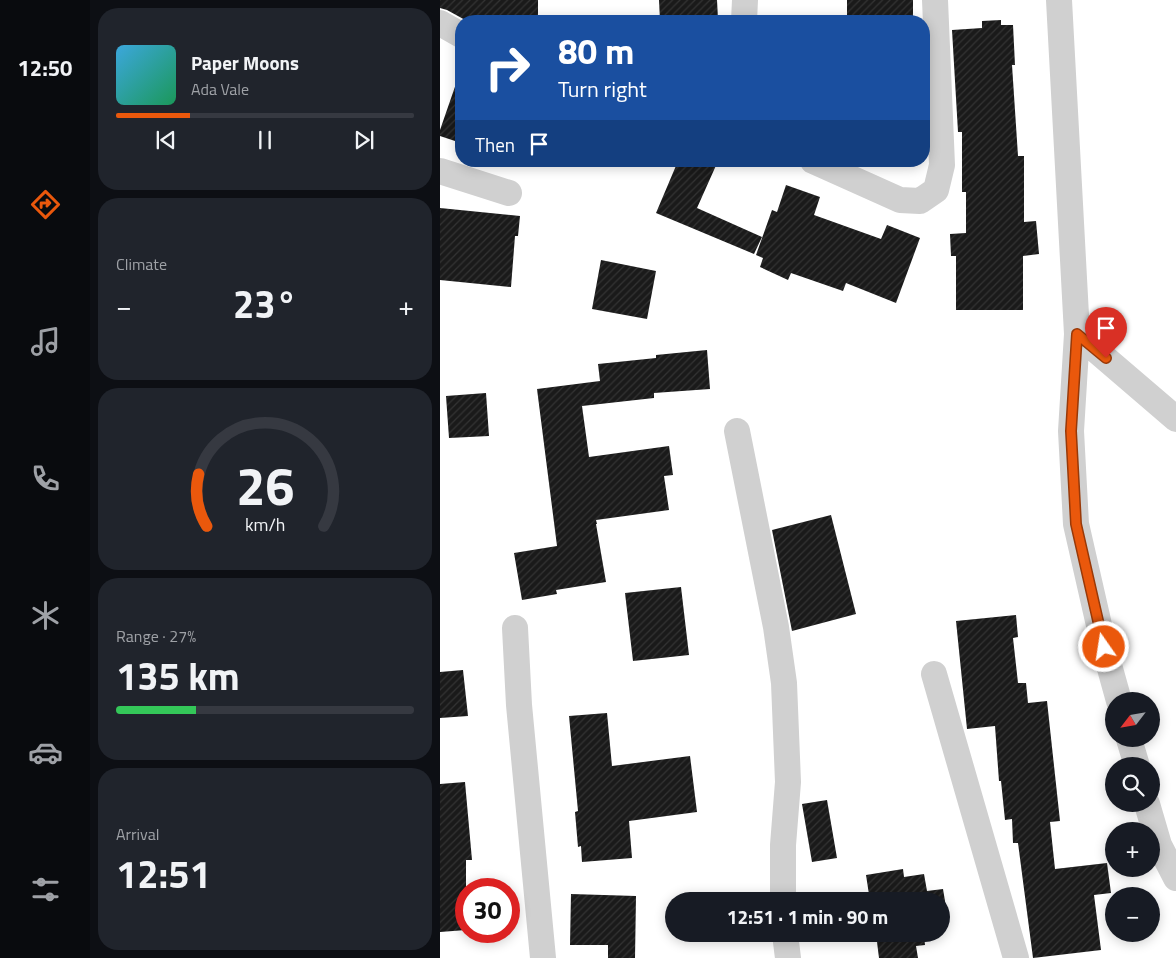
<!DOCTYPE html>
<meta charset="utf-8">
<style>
body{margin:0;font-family:"Titillium Web",sans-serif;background:#20242c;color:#f1f3f6;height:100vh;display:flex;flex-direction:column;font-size:19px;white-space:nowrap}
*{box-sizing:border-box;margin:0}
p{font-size:16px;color:#9ea1a6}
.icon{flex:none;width:28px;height:28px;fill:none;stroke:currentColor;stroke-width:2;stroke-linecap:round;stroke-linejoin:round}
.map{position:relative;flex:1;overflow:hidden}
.details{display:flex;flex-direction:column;gap:8px;padding:8px;background:#0d0f14;width:350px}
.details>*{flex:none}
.top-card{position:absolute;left:15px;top:15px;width:475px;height:152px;border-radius:20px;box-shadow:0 2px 12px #0003;background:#1a4fa0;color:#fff;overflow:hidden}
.needle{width:32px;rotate:239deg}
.fabs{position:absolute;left:665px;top:692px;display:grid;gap:10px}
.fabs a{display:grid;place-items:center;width:55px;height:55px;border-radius:50%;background:#171b24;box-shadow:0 2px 12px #0003;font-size:25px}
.speed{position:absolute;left:15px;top:878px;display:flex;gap:10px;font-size:25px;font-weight:700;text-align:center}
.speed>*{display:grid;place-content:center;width:65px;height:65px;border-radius:50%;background:#171b24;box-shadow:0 2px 12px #0003;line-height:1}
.speed .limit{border:8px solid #d22;background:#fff;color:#111}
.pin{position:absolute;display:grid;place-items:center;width:42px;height:42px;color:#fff;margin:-51px -21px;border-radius:50% 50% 50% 0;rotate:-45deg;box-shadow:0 0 5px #0007}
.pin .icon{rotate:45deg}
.me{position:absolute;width:55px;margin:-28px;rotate:347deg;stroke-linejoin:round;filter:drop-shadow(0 0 4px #0008)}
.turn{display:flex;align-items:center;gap:18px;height:105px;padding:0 20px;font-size:22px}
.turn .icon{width:65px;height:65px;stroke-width:2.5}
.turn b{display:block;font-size:35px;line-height:42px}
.then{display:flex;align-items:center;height:48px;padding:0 20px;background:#0003;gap:10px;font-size:19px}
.big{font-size:38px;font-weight:700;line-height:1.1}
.details .card{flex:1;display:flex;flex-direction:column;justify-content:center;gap:8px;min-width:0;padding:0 18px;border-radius:20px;background:#20242c}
.details .dial{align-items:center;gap:0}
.dial svg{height:130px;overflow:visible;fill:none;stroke:#363941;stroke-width:7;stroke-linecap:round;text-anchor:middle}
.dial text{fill:#f1f3f6;stroke:none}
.song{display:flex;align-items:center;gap:15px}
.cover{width:60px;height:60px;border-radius:8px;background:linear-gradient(135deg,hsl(200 70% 55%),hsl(150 70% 35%))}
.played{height:5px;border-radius:2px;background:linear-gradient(90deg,#ea580c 25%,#363941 25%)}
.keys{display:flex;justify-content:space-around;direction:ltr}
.heat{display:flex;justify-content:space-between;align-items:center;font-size:28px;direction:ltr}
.charge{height:8px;border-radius:4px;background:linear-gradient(90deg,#34c759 27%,#363941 0)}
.trip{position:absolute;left:225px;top:892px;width:285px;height:50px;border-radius:25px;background:#171b24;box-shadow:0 2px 12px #0003;font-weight:700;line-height:50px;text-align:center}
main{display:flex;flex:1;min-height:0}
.tab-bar{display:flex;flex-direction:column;width:90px;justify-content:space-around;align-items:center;background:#090b0e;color:#9ea1a6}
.tab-bar .icon{width:35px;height:35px}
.tab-bar .current{color:#ea580c}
.tab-bar b{font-size:22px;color:#f1f3f6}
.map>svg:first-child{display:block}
</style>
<main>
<nav class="tab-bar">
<b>12:50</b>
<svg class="icon current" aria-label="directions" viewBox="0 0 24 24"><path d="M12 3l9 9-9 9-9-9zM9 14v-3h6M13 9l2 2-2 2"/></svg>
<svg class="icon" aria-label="music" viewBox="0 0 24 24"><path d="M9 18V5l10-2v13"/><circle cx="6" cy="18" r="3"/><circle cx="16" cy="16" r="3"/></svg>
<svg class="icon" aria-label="phone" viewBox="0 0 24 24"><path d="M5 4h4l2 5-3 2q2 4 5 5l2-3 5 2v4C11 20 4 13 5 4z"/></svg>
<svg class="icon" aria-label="climate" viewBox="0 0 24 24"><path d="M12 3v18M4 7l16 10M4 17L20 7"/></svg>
<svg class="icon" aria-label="car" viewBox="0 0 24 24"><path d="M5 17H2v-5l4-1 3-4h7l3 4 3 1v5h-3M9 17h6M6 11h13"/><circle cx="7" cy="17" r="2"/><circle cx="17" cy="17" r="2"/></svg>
<svg class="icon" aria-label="filters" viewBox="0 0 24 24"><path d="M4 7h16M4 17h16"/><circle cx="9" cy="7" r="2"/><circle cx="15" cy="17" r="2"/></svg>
</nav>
<section class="details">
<div class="card">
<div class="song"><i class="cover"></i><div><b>Paper Moons</b><p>Ada Vale</p></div></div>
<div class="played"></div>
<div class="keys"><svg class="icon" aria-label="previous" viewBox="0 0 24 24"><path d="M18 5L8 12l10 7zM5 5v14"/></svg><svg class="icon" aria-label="pause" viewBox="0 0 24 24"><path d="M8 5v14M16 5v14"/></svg><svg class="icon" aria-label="next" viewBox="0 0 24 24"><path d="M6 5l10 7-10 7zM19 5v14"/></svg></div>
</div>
<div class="card"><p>Climate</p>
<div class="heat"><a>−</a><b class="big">23°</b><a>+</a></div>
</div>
<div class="card dial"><svg viewBox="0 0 100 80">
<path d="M14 69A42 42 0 1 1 86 69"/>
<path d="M14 69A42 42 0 0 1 9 37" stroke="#ea580c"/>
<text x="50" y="56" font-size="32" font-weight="700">26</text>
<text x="50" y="72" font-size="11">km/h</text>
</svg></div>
<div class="card"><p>Range · 27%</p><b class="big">135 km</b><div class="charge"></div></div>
<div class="card"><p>Arrival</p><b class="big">12:51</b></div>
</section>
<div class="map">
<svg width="736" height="958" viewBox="0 0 736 958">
<defs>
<pattern id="building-hatch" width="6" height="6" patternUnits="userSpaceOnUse" patternTransform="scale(1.25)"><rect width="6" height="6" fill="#1a1a1a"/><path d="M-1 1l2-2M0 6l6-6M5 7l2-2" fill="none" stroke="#333"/></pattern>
</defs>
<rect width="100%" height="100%" fill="#fff"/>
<path fill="url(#building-hatch)" d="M0,0h98v21h-71l-20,-11 -7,-2z
M219,0h58l1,19 -58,2z
M407,0h66v21h-66z
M561,20v5h12l2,40h-3l6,91h6v66l12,-1 3,33 -16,2v54h-67v-54h-5l-1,-22 16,-1v-41h-4v-60h-4l-6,-102 30,-2v-7z
M18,78l3,1v64l-21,-7v-6z
M238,161h40l-21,47 65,29 -8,17 -98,-41z
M346,185l34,12 -6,18 67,24 6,-14 33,13 -24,65 -50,-20 -3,8 -52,-18 -3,7 -28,-13 3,-9 -7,-3 16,-45 5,2z
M0,208l80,8 -2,20h-3l-4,51 -71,-7z
M161,260l55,11 -9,48 -55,-10z
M267,350l3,39 -56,4v5l-72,8 7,51 80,-11 4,29 -9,1 5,34 -73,10 1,4h-1l10,58 -50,8 1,4 -35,6 -8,-47 43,-7 -20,-157 63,-8 -2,-17 58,-6v-3z
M46,393l3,43 -40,2 -3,-42z
M391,515l25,99 -64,17 -20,-101z
M241,587l8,68 -56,6 -8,-68z
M576,615l2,22 -5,1 5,45h8l2,20 19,-2 13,120 -10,1 5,47 52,-6 4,30 -17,2 7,55 -68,8 -15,-115h-5l-1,-24 -7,1 -4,-39h-2l-4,-55 -28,3 -11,-108z
M23,670l5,46 -28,2v-46z
M167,713l5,53 78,-10 7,56 -68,9 3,37 -50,4 -1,-16 -3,1 -3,-35 3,-1 -9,-95z
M25,782l7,78h-6v70l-26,2v-148z
M387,800l10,58 -25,4 -10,-58z
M463,869l1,8 20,-3 3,17 16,-2 4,24 -6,1v-13h-71l-4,-26z
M131,894l65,2 -1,62h-27v-13h-38z
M436,934h55l-7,2 1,9 -9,1 2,12h-39z"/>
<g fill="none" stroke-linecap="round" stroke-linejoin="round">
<path stroke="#d0d0d0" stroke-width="26" d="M619,0l18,334 -6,97 5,93 28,123 15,54
M304,21l1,-21
M0,23l21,12
M373,161l87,39 20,1 16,-11 6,-25 -7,-165
M0,171l69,22
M637,334l99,85
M297,431l39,196 8,56 4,99 -5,63v56
M75,628l4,77 24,253
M494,674l82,284
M689,739l8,27
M707,804l12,41 17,33
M345,934l3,24"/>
</g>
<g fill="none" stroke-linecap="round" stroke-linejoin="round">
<defs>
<path id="route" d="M664,647l-28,-123 -5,-93 6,-97 29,24"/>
</defs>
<use href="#route" stroke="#983908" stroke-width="12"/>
<use href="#route" stroke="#ea580c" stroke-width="9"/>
</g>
</svg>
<div class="fabs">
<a><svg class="needle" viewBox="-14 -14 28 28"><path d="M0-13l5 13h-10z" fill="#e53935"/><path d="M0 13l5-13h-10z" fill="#9ea1a6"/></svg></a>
<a><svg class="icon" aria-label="search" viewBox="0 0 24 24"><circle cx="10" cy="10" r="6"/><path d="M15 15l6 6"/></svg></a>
<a>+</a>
<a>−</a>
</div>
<div class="speed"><div class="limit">30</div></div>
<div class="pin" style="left:666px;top:358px;background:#d93025"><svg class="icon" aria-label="arrive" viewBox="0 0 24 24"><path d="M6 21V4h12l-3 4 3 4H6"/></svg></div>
<svg class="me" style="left:664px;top:647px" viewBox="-20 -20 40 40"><circle r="17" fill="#ea580c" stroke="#fff" stroke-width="3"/><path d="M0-11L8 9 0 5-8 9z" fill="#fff"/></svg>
<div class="trip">12:51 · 1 min · 90 m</div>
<div class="top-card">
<div class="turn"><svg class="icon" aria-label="right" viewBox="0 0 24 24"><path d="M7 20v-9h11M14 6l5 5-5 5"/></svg><div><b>80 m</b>Turn right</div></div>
<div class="then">Then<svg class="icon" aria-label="arrive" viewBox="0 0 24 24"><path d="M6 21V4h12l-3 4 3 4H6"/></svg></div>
</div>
</div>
</main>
